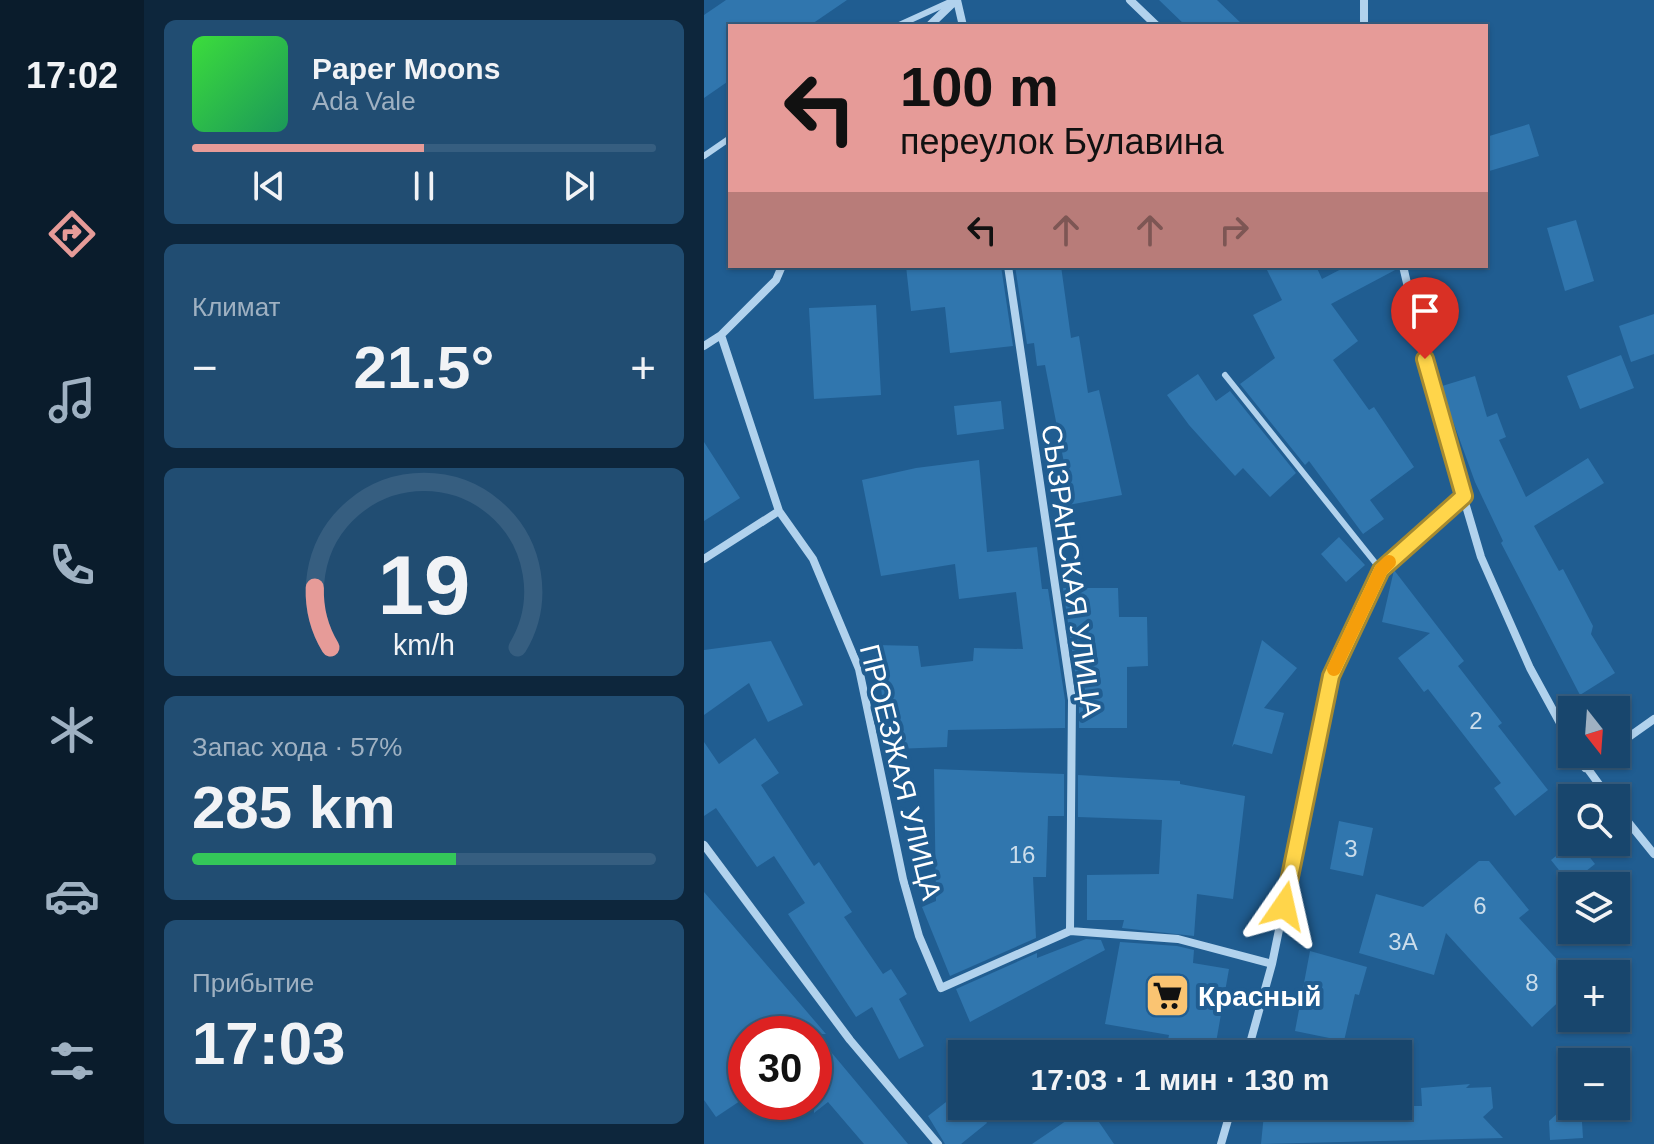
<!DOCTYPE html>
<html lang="ru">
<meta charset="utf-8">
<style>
body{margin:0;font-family:Arial,sans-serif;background:#214d72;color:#f1f3f6;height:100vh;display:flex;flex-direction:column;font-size:30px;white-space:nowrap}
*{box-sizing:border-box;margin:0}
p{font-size:26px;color:#9fb1c2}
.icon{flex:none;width:44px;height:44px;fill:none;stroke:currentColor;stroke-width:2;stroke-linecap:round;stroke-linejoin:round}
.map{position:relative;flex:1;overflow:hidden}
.panel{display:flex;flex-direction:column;gap:20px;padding:20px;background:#0d263c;width:560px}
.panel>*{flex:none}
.banner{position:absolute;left:24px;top:24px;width:760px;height:244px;border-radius:0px;box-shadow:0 2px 6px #0004,0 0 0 2px #365e80;background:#e69b98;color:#111;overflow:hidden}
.needle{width:52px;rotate:163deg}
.buttons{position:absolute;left:854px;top:696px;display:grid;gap:16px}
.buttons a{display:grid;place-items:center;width:72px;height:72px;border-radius:0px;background:#18466d;box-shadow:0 2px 6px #0004,0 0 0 2px #365e80;font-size:40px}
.speed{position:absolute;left:24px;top:1016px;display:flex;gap:16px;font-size:40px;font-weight:700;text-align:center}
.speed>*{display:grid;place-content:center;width:104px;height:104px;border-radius:50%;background:#18466d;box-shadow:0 2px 6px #0004,0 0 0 2px #365e80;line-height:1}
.speed .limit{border:12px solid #d22;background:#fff;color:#111}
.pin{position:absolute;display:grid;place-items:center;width:68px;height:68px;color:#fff;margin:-82px -34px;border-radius:50% 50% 50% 0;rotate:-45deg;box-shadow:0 0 8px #0007}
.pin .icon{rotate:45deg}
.me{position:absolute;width:88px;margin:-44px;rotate:11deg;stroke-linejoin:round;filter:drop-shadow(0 0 6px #0008)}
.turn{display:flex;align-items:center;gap:28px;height:168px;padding:0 40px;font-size:36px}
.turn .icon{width:104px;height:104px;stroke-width:2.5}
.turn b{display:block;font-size:56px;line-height:68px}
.lanes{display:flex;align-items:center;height:76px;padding:0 40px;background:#0003;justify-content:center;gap:40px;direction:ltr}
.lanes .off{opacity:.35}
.big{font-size:60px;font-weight:600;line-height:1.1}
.panel .tile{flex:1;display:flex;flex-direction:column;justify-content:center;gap:12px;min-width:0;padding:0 28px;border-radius:12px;background:#214d72}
.panel .dial{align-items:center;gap:0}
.dial svg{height:208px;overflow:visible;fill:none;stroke:#365e80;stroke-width:7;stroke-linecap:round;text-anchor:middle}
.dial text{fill:#f1f3f6;stroke:none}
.song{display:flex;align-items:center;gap:24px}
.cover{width:96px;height:96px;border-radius:12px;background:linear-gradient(135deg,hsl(120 70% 55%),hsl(150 70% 35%))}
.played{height:8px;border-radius:4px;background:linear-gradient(90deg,#e69b98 50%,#365e80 50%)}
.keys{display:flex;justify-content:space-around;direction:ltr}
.heat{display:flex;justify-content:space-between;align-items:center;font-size:44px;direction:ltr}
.charge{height:12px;border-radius:6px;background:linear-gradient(90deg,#34c759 57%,#365e80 0)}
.trip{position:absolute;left:244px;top:1040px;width:464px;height:80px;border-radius:0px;background:#18466d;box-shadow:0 2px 6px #0004,0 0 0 2px #365e80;font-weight:600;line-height:80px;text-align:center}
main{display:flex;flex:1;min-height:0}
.tab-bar{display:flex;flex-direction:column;width:144px;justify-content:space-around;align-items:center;background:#0a1c2c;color:#9fb1c2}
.tab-bar .icon{width:56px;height:56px}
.tab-bar .current{color:#e69b98}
.tab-bar b{font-size:36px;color:#f1f3f6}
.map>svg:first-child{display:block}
</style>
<main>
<nav class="tab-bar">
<b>17:02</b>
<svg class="icon current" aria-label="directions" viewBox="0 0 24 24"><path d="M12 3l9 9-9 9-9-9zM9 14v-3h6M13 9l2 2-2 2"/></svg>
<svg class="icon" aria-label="music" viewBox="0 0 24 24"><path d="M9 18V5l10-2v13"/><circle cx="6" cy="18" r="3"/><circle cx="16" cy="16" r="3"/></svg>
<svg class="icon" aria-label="phone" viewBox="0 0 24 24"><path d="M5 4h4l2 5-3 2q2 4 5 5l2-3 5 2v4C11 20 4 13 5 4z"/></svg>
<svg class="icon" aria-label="climate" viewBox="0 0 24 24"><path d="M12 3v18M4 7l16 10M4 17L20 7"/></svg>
<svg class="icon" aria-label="car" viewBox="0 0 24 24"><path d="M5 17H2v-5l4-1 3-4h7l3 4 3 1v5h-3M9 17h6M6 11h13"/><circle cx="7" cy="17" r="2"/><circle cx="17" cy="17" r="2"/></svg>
<svg class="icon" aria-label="filters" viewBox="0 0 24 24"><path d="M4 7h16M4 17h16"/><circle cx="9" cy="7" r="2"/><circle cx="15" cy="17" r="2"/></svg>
</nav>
<section class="panel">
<div class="tile">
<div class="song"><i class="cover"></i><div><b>Paper Moons</b><p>Ada Vale</p></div></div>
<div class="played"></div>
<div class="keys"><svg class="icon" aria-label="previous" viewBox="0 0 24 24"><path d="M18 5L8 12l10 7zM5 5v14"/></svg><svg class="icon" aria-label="pause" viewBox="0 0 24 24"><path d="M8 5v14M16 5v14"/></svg><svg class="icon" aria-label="next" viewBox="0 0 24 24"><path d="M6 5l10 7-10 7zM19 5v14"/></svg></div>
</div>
<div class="tile"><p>Климат</p>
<div class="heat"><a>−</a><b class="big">21.5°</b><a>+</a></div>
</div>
<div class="tile dial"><svg viewBox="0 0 100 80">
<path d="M14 69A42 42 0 1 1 86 69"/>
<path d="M14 69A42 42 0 0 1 8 46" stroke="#e69b98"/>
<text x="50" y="56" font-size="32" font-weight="700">19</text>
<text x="50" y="72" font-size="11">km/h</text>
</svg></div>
<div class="tile"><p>Запас хода · 57%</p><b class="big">285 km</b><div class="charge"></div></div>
<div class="tile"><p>Прибытие</p><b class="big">17:03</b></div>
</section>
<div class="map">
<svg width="950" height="1144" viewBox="0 0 950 1144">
<rect width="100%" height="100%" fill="#205d91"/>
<path fill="#3076ae" d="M22,0h121l-38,26h-79v54l-26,18v-83z
M455,0h58l27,26h-58z
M825,124l10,32 -53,16v-35z
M872,220l18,61 -29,10 -18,-63z
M202,266h95l12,80 -63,7 -5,-46 -34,4z
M311,266h46l10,72 8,-2 9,57 11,-3 23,105 -59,11 -6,-31 9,-2 -21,-108 -8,1 -3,-23 -7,1z
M561,266h51l6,13 25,-13h49l1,3 -66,35 27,37 -25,19 36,50 5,-3 40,60 -44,33 14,19 -21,15 -54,-73 -4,4 -65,-81 35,-26 -22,-43 29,-15z
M172,305l5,90 -67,4 -5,-91z
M950,314v40l-23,8 -12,-36z
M917,355l13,33 -54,21 -13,-33z
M494,374l18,27 14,-10 66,82 -26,24 -27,-29 -8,8 -46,-51 -22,-30z
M771,376l12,41 10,-4 9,24 -7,3 27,57 62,-39 16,25 -70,43 25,45 4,-2 30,57 -2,8 24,39 -35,22 -79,-152 2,-2 -28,-59 -25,-69 -8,-27z
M297,401l3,28 -47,6 -3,-29z
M0,442l36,56 -36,23z
M275,460l8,92 50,-5 5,42h6l17,111v28l-117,2 -1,17 -53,2 -2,-54 -10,1 -6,-51 42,1 3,21 52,-6 1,-13 49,1 -7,-57 -57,7 -4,-35 -74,12 -19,-96 54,-12z
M635,537l26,28 -19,17 -25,-28z
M690,570l70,91 -6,5 44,57 -4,3 50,64 -33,26 -21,-28 7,-5 -73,-94 -4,3 -26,-34 32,-25 -48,-11z
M359,588h55l1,29h28l1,49 -21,1v61h-48v-29z
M558,640l35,28 -33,40 20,5 -12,41 -38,-10 -2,3z
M67,641l32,64 -35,17 -19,-39 -45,32v-65z
M51,738l24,35 -18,12 53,81 5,-4 33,50 -8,5 39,57 8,-5 16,25 -8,5 25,47 -25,13 -27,-52 -16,10 -68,-103 17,-11 -31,-47 -17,11 -41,-59 -12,8v-74l15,22z
M230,769l130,5v42h-16l-2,61h-13l3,61 -86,38 -28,-69 14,-6z
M374,775l102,6v3l65,12 -12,103 -36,-5 -3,42 -72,-8 2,-8h-37v-45l72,-1 3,-54 -84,-3z
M635,821l34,7 -10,48 -33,-7z
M870,842h4l17,22 -19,15h-10l-15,-19z
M775,861h10l40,49 -10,8 53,58v13l-40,38 -86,-94 -12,42 -75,-22 17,-59 47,13z
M0,892l122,142h-10l92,110h-44l-36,-42 -14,11v-79h-68v63l-30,20 -12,-17z
M382,939l15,1 4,10 -135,72 -14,-33 81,-36v5z
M416,942l57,4 17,4 -1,13 36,6 -15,85h-49l4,-19 -64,-11z
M606,951l57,16 -8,28 -4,-1 -11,47 -49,-10z
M766,1084l-4,4 25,-1 2,21 -10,9 20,21 -242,6 3,-30 8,-8h150l-1,-18z
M255,1092l3,14h15l10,17 -26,21h-16l-17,-28z
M868,1100v6h9l2,32 -33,2 -1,-19z
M384,1106l26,38h-82z"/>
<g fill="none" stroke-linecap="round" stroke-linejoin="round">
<path stroke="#b1d2ed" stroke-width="6" d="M193,26l55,-25
M0,156l26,-18
M521,375l156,195"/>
<path stroke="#b1d2ed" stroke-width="8" d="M253,0l6,26
M426,0l27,26
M225,26l27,-26
M660,26v-26
M78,266l-6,14 -55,55 58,176 34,48 46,110 44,210 16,57 22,52 129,-57 108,8 94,25
M304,266l64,434 -2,231
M699,266l29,124 49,167 49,111 42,77
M0,346l17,-11
M0,559l75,-48
M912,746l38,-27
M873,754l32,44
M881,768l19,-14
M912,807l38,47
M0,845l146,195 88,104
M543,1054l25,-90 59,-288 50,-106 83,-74
M517,1144l11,-38"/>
</g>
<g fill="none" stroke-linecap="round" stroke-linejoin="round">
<defs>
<path id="route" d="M580,906l47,-230 50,-106 83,-74 -39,-137"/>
</defs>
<use href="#route" stroke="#a68a30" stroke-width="20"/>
<use href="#route" stroke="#ffd54a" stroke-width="14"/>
<path stroke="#f59e0b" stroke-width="14" d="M630,669l47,-99 8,-8"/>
</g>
<defs>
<symbol id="supermarket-square" viewBox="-11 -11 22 22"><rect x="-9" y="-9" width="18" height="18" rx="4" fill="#fac472" stroke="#205d91"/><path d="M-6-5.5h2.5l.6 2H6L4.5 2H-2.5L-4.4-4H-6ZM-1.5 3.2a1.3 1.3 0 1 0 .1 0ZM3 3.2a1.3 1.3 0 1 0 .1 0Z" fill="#111"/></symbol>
</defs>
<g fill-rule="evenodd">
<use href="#supermarket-square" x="438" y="970" width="51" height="51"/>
</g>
<g text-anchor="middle" stroke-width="8" stroke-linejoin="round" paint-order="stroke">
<g font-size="24" fill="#cbddeb">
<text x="772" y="729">2</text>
<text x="647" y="857">3</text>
<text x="318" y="863">16</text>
<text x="776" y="914">6</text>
<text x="699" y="950">3А</text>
<text x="828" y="991">8</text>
</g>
<g font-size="28" fill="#fff" stroke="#205d91">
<text transform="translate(368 571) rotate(82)" y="10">СЫЗРАНСКАЯ УЛИЦА</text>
<text transform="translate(197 772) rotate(76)" y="10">ПРОЕЗЖАЯ УЛИЦА</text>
</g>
<g font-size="28" font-weight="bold" fill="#fff" stroke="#205d91" text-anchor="start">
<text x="494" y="1006">Красный</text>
</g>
</g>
</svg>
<div class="buttons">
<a><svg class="needle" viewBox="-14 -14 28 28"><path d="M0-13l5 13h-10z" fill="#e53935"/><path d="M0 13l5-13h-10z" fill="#9fb1c2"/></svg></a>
<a><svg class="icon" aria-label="search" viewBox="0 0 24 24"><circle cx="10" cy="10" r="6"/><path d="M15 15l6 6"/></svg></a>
<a><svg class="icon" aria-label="layers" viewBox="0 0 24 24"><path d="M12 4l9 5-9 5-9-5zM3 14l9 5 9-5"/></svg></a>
<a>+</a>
<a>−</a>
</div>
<div class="speed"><div class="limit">30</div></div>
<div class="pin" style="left:721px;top:359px;background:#d93025"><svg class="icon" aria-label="arrive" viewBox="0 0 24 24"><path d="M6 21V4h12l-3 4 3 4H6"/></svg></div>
<svg class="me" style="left:580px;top:906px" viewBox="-20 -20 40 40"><path d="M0-17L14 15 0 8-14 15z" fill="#ffd54a" stroke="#fff" stroke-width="4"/></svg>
<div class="trip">17:03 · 1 мин · 130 m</div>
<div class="banner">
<div class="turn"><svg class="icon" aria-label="left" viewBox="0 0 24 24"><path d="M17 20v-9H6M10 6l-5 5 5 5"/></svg><div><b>100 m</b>переулок Булавина</div></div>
<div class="lanes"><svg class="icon" aria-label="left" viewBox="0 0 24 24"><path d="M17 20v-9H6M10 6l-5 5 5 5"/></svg><svg class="icon off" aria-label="ahead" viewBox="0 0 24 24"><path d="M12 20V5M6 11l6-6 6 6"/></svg><svg class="icon off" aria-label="ahead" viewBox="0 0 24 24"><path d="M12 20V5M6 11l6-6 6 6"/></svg><svg class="icon off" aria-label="right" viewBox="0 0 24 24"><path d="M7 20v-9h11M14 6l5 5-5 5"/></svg></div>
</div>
</div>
</main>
